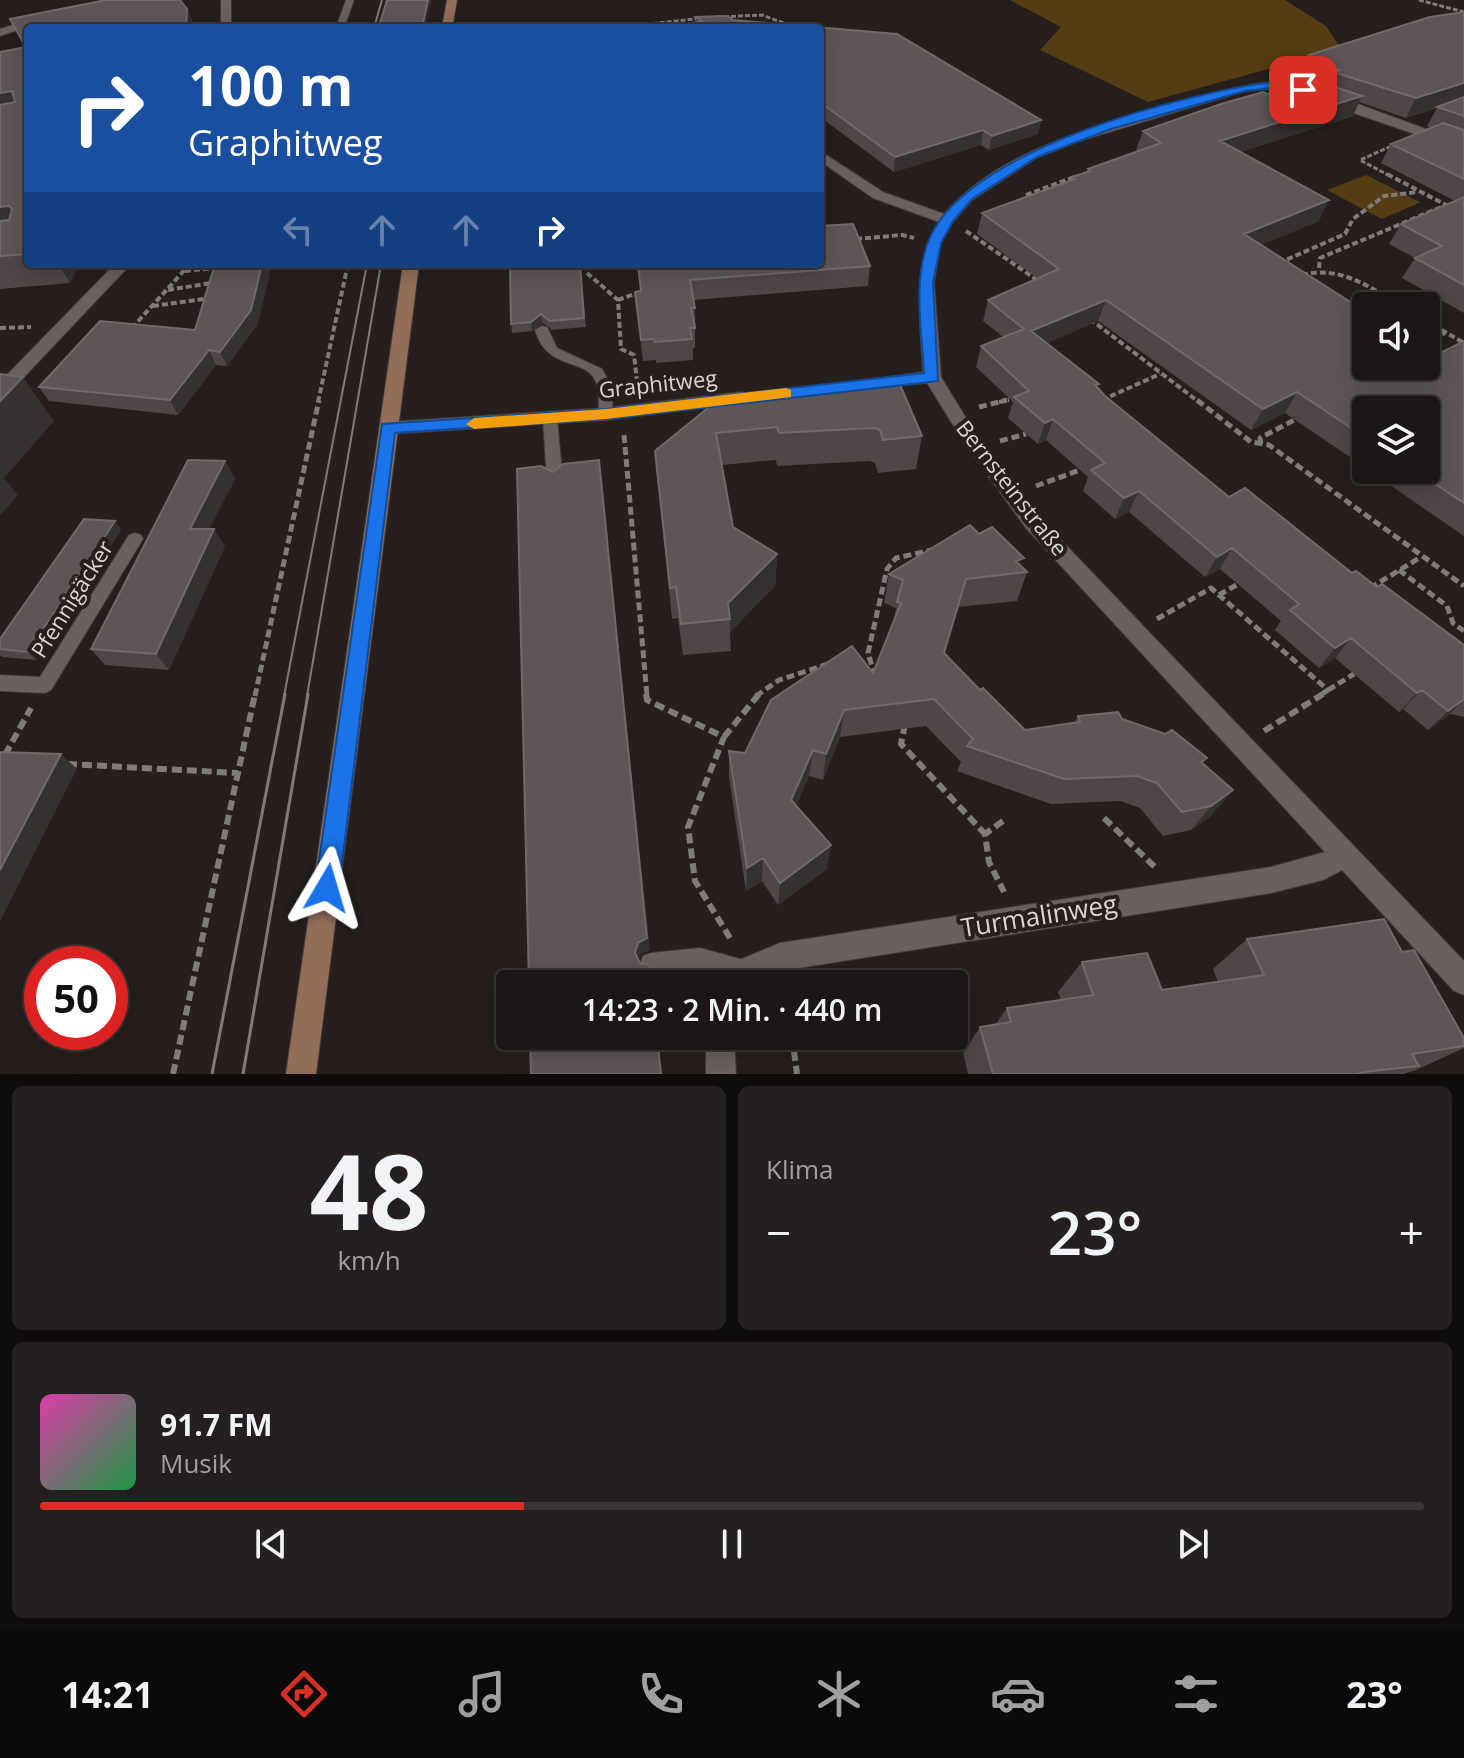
<!DOCTYPE html>
<html lang="de">
<meta charset="utf-8">
<style>
body{margin:0;font-family:"Open Sans",sans-serif;background:#25201f;color:#f1f3f6;height:100vh;display:flex;flex-direction:column;font-size:30px;white-space:nowrap}
*{box-sizing:border-box;margin:0}
p{font-size:26px;color:#a09fa1}
.icon{flex:none;width:44px;height:44px;fill:none;stroke:currentColor;stroke-width:2;stroke-linecap:round;stroke-linejoin:round}
.map{position:relative;height:1074px;overflow:hidden}
.sheet{display:flex;flex-direction:column;gap:12px;padding:12px;background:#0f0d0c;flex:1}
.sheet>*{flex:none}
.top-card{position:absolute;left:24px;top:24px;width:800px;height:244px;border-radius:8px;box-shadow:0 4px 20px #0003,0 0 0 2px #3a3635;background:#1a4fa0;color:#fff;overflow:hidden}
.buttons{position:absolute;left:1352px;top:292px;display:grid;gap:16px}
.buttons a{display:grid;place-items:center;width:88px;height:88px;border-radius:8px;background:#1c1716;box-shadow:0 4px 20px #0003,0 0 0 2px #3a3635;font-size:40px}
.speed{position:absolute;left:24px;top:946px;display:flex;gap:16px;font-size:40px;font-weight:700;text-align:center}
.speed>*{display:grid;place-content:center;width:104px;height:104px;border-radius:50%;background:#1c1716;box-shadow:0 4px 20px #0003,0 0 0 2px #3a3635;line-height:1}
.speed .limit{border:12px solid #d22;background:#fff;color:#111}
.pin{position:absolute;display:grid;place-items:center;width:68px;height:68px;color:#fff;margin:-34px;border-radius:16px;box-shadow:0 4px 12px #0006}
.me{position:absolute;width:88px;margin:-44px;rotate:7deg;stroke-linejoin:round;filter:drop-shadow(0 0 6px #0008)}
.turn{display:flex;align-items:center;gap:28px;height:168px;padding:0 32px;font-size:36px}
.turn .icon{width:104px;height:104px;stroke-width:2.5}
.turn b{display:block;font-size:56px;line-height:68px}
.lanes{display:flex;align-items:center;height:76px;padding:0 32px;background:#0003;justify-content:center;gap:40px;direction:ltr}
.lanes .off{opacity:.35}
.big{font-size:60px;font-weight:600;line-height:1.1}
.sheet .widget{flex:1;display:flex;flex-direction:column;justify-content:center;gap:12px;min-width:0;padding:0 28px;border-radius:12px;background:#25201f}
.sheet .dial{align-items:center;gap:0}
.dial b{font-size:104px;line-height:1}
.song{display:flex;align-items:center;gap:24px}
.cover{width:96px;height:96px;border-radius:12px;background:linear-gradient(135deg,hsl(320 70% 55%),hsl(140 70% 35%))}
.played{height:8px;border-radius:4px;background:linear-gradient(90deg,#d93025 35%,#3a3635 35%)}
.keys{display:flex;justify-content:space-around;direction:ltr}
.heat{display:flex;justify-content:space-between;align-items:center;font-size:44px;direction:ltr}
.sheet .tiles{flex:1;display:grid;gap:12px;grid-template-columns:1fr 1fr}
.widget:last-child{grid-column:span 2}
.trip{position:absolute;left:496px;top:970px;width:472px;height:80px;border-radius:8px;background:#1c1716;box-shadow:0 4px 20px #0003,0 0 0 2px #3a3635;font-weight:600;line-height:80px;text-align:center}
.dock{display:flex;height:128px;justify-content:space-around;align-items:center;background:#0b0909;color:#a09fa1}
.dock .icon{width:56px;height:56px}
.dock .selected{color:#d93025}
.dock b{font-size:36px;color:#f1f3f6}
.map>svg:first-child{display:block}
</style>
<div class="map">
<svg width="1464" height="1074" viewBox="0 0 1464 1074">
<rect width="100%" height="100%" fill="#261f1e"/>
<path fill="#543d13" d="M1010,0h275l41,26 15,23 -193,53 -108,-52 21,-23z
M1366,175l54,27h1l-39,17 -55,-29z"/>
<g fill="none" stroke-linecap="round" stroke-linejoin="round">
<defs>
<path id="service" d="M346,0h8l-10,28h-8z
M542,326l5,1 10,21 45,21 9,16 2,29 -2,3h-10l-2,-3c-1,-10 1,-23 -3,-32 -10,-26 -48,-9 -61,-52z
M550,414l7,5 6,63 -8,5 -8,-5 -4,-63z
M135,533l6,2 2,4 -92,151 -6,3 -45,-2v-16l40,2 89,-142z
M700,948l55,15 3,8 -3,8c-18,7 -37,-8 -55,-9 -19,-1 -39,9 -57,2l-3,-8 3,-8 8,-3z"/>
<path id="minor" d="M221,0h10v28h-10z
M37,17l4,1v4l-41,14v-7z
M1281,80l47,13 136,50v8l-183,-63 -36,3 -169,51 -38,15 -66,43 -19,22 -12,21 -7,39 7,95 36,59 63,82 424,443v34l-10,-4 -112,-121 -19,10 -52,13 -491,78 -26,13h-33l16,-23 43,-18 491,-76 54,-15 -299,-324 -61,-84 -38,-61 -60,5 -3,-4 3,-4 56,-8c-3,-52 -11,-103 16,-150l-66,-24 -53,-37v-10l63,41 61,22c55,-62 135,-82 212,-104 42,-12 82,-25 125,-30z
M115,264h16l-125,132 -6,2v-16z
M742,392l9,6 -3,4 -142,18 -218,14 -9,-6 9,-6 218,-14z
M706,1036h28l2,38h-30z"/>
<path id="secondary" d="M447,0h10l-5,28h-10z
M403,264h16l-103,810h-30z"/>
</defs>
<use href="#service" stroke="#403a39" stroke-width="2"/>
<use href="#minor" stroke="#403a39" stroke-width="2"/>
<use href="#secondary" stroke="#403a39" stroke-width="2"/>
<path stroke="#817b7a" stroke-width="3" stroke-dasharray="5 2" stroke-linecap="butt" d="M1419,0l45,12
M717,17l45,-2 35,13
M611,28l92,-10
M1390,176l-30,-16 34,-15"/>
<path stroke="#817b7a" stroke-width="4" stroke-dasharray="6 3" stroke-linecap="butt" d="M1026,195l51,-19
M966,231l74,51
M856,239l46,-4 12,3
M1279,263l66,-29 8,-15 31,-23 34,-4
M587,264v9l31,27 3,49 13,6 4,34
M1319,268l1,-10 126,-53 -59,-31
M185,271l30,-3
M1302,275c38,-10 68,12 99,31
M168,290l43,-7
M618,300l22,-8
M153,306l51,-7
M1090,319l109,83
M1426,321l38,22
M0,328l31,-1
M132,328l58,-64
M1426,342l19,-9
M1102,400l58,-26
M318,402l30,-138
M999,402l10,-2"/>
<path stroke="#817b7a" stroke-width="5" stroke-dasharray="8 4" stroke-linecap="butt" d="M1197,400l54,42 18,3 195,141
M979,407l28,-7
M624,435l23,261
M1000,441l26,-7
M1261,444l-1,-6 40,-21
M1036,486l44,-16
M1399,570l48,36 6,17 11,8
M1370,588l51,-31
M1219,595l19,-11
M1157,619l54,-31 117,102 -9,6
M875,676l-7,-23 19,-84 9,-11 40,-9
M1328,690l26,-16
M255,696l64,-296
M756,696l23,-16 49,-16"/>
<path stroke="#817b7a" stroke-width="6" stroke-dasharray="10 5" stroke-linecap="butt" d="M646,694l1,6 77,37 -36,90 7,54 35,57
M905,724l-4,20 84,90
M1264,731l59,-37
M724,737l35,-43
M5,755l26,-47
M67,764l171,9
M1104,818l53,51
M1003,821l-18,13 4,28 15,30
M792,1036l5,38
M173,1074l82,-380"/>
<use href="#service" fill="#69605f" fill-rule="evenodd"/>
<use href="#minor" fill="#69605f" fill-rule="evenodd"/>
<use href="#secondary" fill="#926e58" fill-rule="evenodd"/>
<path stroke="#807a79" stroke-width="2" d="M374,28l8,-28
M284,696l83,-432
M307,696l74,-432"/>
<path stroke="#807a79" stroke-width="3" d="M212,1074l73,-380
M243,1074l65,-380"/>
</g>
<path fill="#4e4647" d="M431,0l-6,28h-45l-1,-2z
M187,9l8,19h-167v236h51l-9,19 -70,6v-237l24,-5 -14,-28z
M1464,12v301l-62,-35 13,-20 -26,-14 12,-20 54,-23 -74,-38 10,-19 40,-16 -4,-2 10,-18 -31,10 -47,-16 -6,14 -113,36 79,69 -59,24 106,67 -1,16 61,38 38,-25v195l-96,-66h58l-60,-60v58l-81,-55 -34,17 -153,-109 -51,22 52,41 -2,3 8,9 124,101 148,90 87,58v72l-14,-3 -22,16 -25,-21 -4,3 -64,-54 -16,10 -44,-38 6,-9 -61,-52 -15,8 -76,-65 -14,7 -32,-28 5,-14 -42,-37 -8,4 -30,-26 5,-16 -37,-35 5,-21 22,-9 -20,-16 5,-21 50,-21 -61,-45 5,-21 89,-32 1,-4 15,-5 1,-3 50,-18 -2,-1 7,-19 171,-50 -13,-7 8,-19z
M728,16l5,4 164,14 144,86 -3,14 -49,16 -8,-5 -87,27 -74,-55v-89h-152l28,-6v-5z
M580,264l6,63 -34,3 -9,-7 -11,8 -20,2 -1,-9z
M637,264l233,2 -2,20 -174,14 2,29h-1v19h-2v12l-37,3v-3l-13,1 -8,-69 5,-1z
M258,324l-31,42 -11,-1 -38,50 -129,-14 -10,-14 156,-57z
M724,395l198,41 -6,33 -38,4 -3,-10 -6,-2 -92,5 -1,-6 -54,5 11,62 44,27 -2,32 -45,46 1,19 -48,4 -5,-37 -6,1 -17,-168z
M225,461l10,18 -26,50 16,17 -56,124 -64,-5 -14,-16z
M115,521l6,9 -85,130 -34,-3 -2,-2v-16z
M979,534l42,32 6,6 -10,29 -60,6 -13,46 36,37 45,40 49,-7 4,-7 44,3 85,39 -4,5 9,52 -21,15 -28,6 -23,-28 -20,-7 -69,3 -94,-33 4,-9 -35,-36 -86,11 -17,43 -14,-4 -13,30 31,63 -49,36 -16,-24 -16,10 -17,-114v-26l16,2 128,-80 20,-49 3,-16 -12,-5 5,-29z
M1247,939l155,13 62,86v10l-48,22 -13,4h-435l-5,-21 17,-26 15,-2 12,-17 54,-8 -3,-8 24,-30 80,28 56,-8 -5,-13z"/>
<path fill="#373030" d="M428,0h3l-6,28h-1l-1,-5z
M187,9l8,19h-9z
M1464,83v16l-27,8v1l-31,10 10,-20z
M12,91l16,29 -28,5v-32z
M1362,96l-9,20 -141,45 8,-20z
M1041,120l-3,14 -49,16 3,-14z
M983,130l-2,15 -87,27 1,-15z
M1329,200l-10,21 -84,34 9,-21z
M9,206l19,31 -28,3v-33z
M58,264h21l-9,19z
M262,264h10l-14,60 -31,42 -7,-14z
M1106,300l-8,21 -72,31 5,-21z
M541,314l2,9 -11,8 -1,-9z
M1366,319v8l-6,10 -2,-14z
M209,350l7,15 -38,50 -8,-15z
M23,377l31,44 -50,57 14,17 -18,21v-115z
M1297,392l-12,21 -34,17 12,-21z
M1053,419l-7,21 -8,4 7,-21z
M599,460l51,490 -10,5 -3,10 -2,-12z
M225,461l10,18 -34,67 -11,-17z
M1139,491l-10,21 -14,7 9,-21z
M115,521l6,9 -85,130 -8,-8z
M214,529l11,17 -56,124 -13,-16z
M1232,548l-12,21 -15,8 12,-20z
M777,554l-2,32 -45,46v-13l-2,-16z
M1351,638l-16,20 -16,10 16,-20z
M1422,690l-19,19 -4,3 18,-19z
M1464,699l-14,15 -22,16 20,-19z
M844,710l-4,27 -17,43 3,-26z
M813,750l-4,26 -21,48 3,-24z
M61,754l16,15 -77,152v-51z
M1233,790l-21,25 -21,15 20,-24z
M831,845l-4,24 -49,36 2,-22z
M763,858l-1,23 -16,10 1,-23z"/>
<path fill="#5d5556" stroke="#716a6a" stroke-width="2" d="M106,0h74l7,9 -1,19h-158v226l-28,2v-35l9,-1 3,-11 -3,-3 -9,1v-102l15,-3 -3,-11 -12,2v-41l26,-5 -16,-28z
M387,0h41l-5,23 -44,3z
M1464,12v71l-48,15 -83,-26 7,-2 -31,-15 121,-38z
M728,16l5,4 164,14 144,86 -49,16 -9,-6 -88,27 -75,-55v-74h-152l34,-7 -6,-4z
M1311,79l51,17 -142,45 109,59 -85,34 122,78v7l-8,4 8,5v38h60v-6l38,-19v162l-50,-33h12v-60h-60v28l-69,-46 -34,17 -157,-109 -75,31 68,53 -4,1 10,11 124,101 16,-9 107,85 4,-2 21,16 5,-3 82,61v54l-16,12 -26,-21 -5,3 -66,-55 -16,10 -45,-38 9,-6 -67,-56 -15,9 -78,-66 -15,7 -33,-28 14,-7 -52,-44 -8,4 -31,-26 15,-6 -48,-45 43,-17 -36,-29 71,-31 -77,-56 93,-34 -3,-2 18,-6 -2,-2 73,-26 -18,-12 78,-27 42,-12 4,2z
M1464,97v19l-27,-9z
M1443,123l21,7v49l-73,-35z
M1464,197v88l-49,-27 27,-12 -41,-22z
M853,224l17,42 -180,14 5,28h-4l4,20h-5l2,11 -37,3 -1,-3 -13,1 -6,-48 6,-1 -3,-27h182v-38z
M215,264h47l-11,46 -31,42 -11,-2 -39,50 -131,-13 61,-66 95,9z
M510,264h70l4,54 -34,3 -9,-7 -10,8 -20,2z
M0,374l23,3 -23,24z
M898,380l24,56 -39,4 -3,-10 -6,-2 -95,5 -2,-6 -61,6 17,94 44,27 -49,49 2,16 -49,5 -5,-37 -6,1 -15,-137 69,-56z
M188,460l37,1 -35,68h24l-58,125 -65,-5z
M599,460l48,478 -9,5 -3,10 5,10 10,2 2,19h-123l-12,-515 24,-3 12,6 10,-8z
M84,519l31,2 -87,131 -28,-3v-10z
M970,525l9,9 13,-7 32,31 -8,3 11,11 -61,7 -22,74 36,37 3,-2 42,42 55,-8 -2,-6 40,-4 4,7 43,15 7,-4 35,28 -6,4 32,28 -22,16 -29,6 -25,-29 -20,-7 -73,3 -97,-33 6,-7 -39,-40 -90,11 -18,44 -13,-4 -22,50 40,45 -51,38 -17,-25 -16,10 -18,-117 16,2 26,-53 81,-54 21,27 28,-70 -4,-1 6,-22 -14,-6z
M0,752l61,2 -61,116z
M1384,919l18,33 12,-2 50,88v8l-52,8 7,12 -47,5 -17,3h-362l-13,-47 31,-5 -4,-14 86,-13 -11,-33 65,-9 15,37 102,-15 -17,-36z
M530,1036h127l4,38h-130z"/>
<path fill="#1a73e8" stroke="#114b97" stroke-width="2" d="M1281,81l28,9 -6,3 -22,-6 -36,4 -134,38 -74,28 -65,42 -19,22 -12,22 -8,39 5,99 -332,38 -211,14 -56,455 -3,9 -9,3 -8,-3 -4,-9 67,-464 224,-15 318,-36c-2,-42 -11,-87 3,-128 31,-95 264,-154 354,-164z"/>
<path fill="#f59e0b" d="M786,388l5,2v7l-185,22 -132,10 -8,-5 8,-6 132,-9z"/>
<g text-anchor="middle" stroke-width="8" stroke-linejoin="round" paint-order="stroke">
<g font-size="22" fill="#dbd6d5" stroke="#261f1e">
<text transform="translate(658 384) rotate(-6)" y="8">Graphitweg</text>
<text transform="translate(1012 488) rotate(52)" y="8">Bernsteinstraße</text>
<text transform="translate(72 599) rotate(-58)" y="8">Pfennigäcker</text>
</g>
<g font-size="26" fill="#dbd6d5" stroke="#261f1e">
<text transform="translate(1039 916) rotate(-9)" y="9">Turmalinweg</text>
</g>
</g>
</svg>
<div class="buttons">
<a><svg class="icon" aria-label="sound" viewBox="0 0 24 24"><path d="M4 9h4l5-4v14l-5-4H4zM17 9q2 3 0 6"/></svg></a>
<a><svg class="icon" aria-label="layers" viewBox="0 0 24 24"><path d="M12 4l9 5-9 5-9-5zM3 14l9 5 9-5"/></svg></a>
</div>
<div class="speed"><div class="limit">50</div></div>
<div class="pin" style="left:1303px;top:90px;background:#d93025"><svg class="icon" aria-label="arrive" viewBox="0 0 24 24"><path d="M6 21V4h12l-3 4 3 4H6"/></svg></div>
<svg class="me" style="left:327px;top:888px" viewBox="-20 -20 40 40"><path d="M0-17L14 15 0 8-14 15z" fill="#1a73e8" stroke="#fff" stroke-width="4"/></svg>
<div class="trip">14:23 · 2 Min. · 440 m</div>
<div class="top-card">
<div class="turn"><svg class="icon" aria-label="right" viewBox="0 0 24 24"><path d="M7 20v-9h11M14 6l5 5-5 5"/></svg><div><b>100 m</b>Graphitweg</div></div>
<div class="lanes"><svg class="icon off" aria-label="left" viewBox="0 0 24 24"><path d="M17 20v-9H6M10 6l-5 5 5 5"/></svg><svg class="icon off" aria-label="ahead" viewBox="0 0 24 24"><path d="M12 20V5M6 11l6-6 6 6"/></svg><svg class="icon off" aria-label="ahead" viewBox="0 0 24 24"><path d="M12 20V5M6 11l6-6 6 6"/></svg><svg class="icon" aria-label="right" viewBox="0 0 24 24"><path d="M7 20v-9h11M14 6l5 5-5 5"/></svg></div>
</div>
</div>
<section class="sheet">
<div class="tiles">
<div class="widget dial"><b>48</b><p>km/h</p></div>
<div class="widget"><p>Klima</p>
<div class="heat"><a>−</a><b class="big">23°</b><a>+</a></div>
</div>
<div class="widget">
<div class="song"><i class="cover"></i><div><b>91.7 FM</b><p>Musik</p></div></div>
<div class="played"></div>
<div class="keys"><svg class="icon" aria-label="previous" viewBox="0 0 24 24"><path d="M18 5L8 12l10 7zM5 5v14"/></svg><svg class="icon" aria-label="pause" viewBox="0 0 24 24"><path d="M8 5v14M16 5v14"/></svg><svg class="icon" aria-label="next" viewBox="0 0 24 24"><path d="M6 5l10 7-10 7zM19 5v14"/></svg></div>
</div>
</div>
</section>
<nav class="dock">
<b>14:21</b>
<svg class="icon selected" aria-label="directions" viewBox="0 0 24 24"><path d="M12 3l9 9-9 9-9-9zM9 14v-3h6M13 9l2 2-2 2"/></svg>
<svg class="icon" aria-label="music" viewBox="0 0 24 24"><path d="M9 18V5l10-2v13"/><circle cx="6" cy="18" r="3"/><circle cx="16" cy="16" r="3"/></svg>
<svg class="icon" aria-label="phone" viewBox="0 0 24 24"><path d="M5 4h4l2 5-3 2q2 4 5 5l2-3 5 2v4C11 20 4 13 5 4z"/></svg>
<svg class="icon" aria-label="climate" viewBox="0 0 24 24"><path d="M12 3v18M4 7l16 10M4 17L20 7"/></svg>
<svg class="icon" aria-label="car" viewBox="0 0 24 24"><path d="M5 17H2v-5l4-1 3-4h7l3 4 3 1v5h-3M9 17h6M6 11h13"/><circle cx="7" cy="17" r="2"/><circle cx="17" cy="17" r="2"/></svg>
<svg class="icon" aria-label="filters" viewBox="0 0 24 24"><path d="M4 7h16M4 17h16"/><circle cx="9" cy="7" r="2"/><circle cx="15" cy="17" r="2"/></svg>
<b>23°</b>
</nav>
